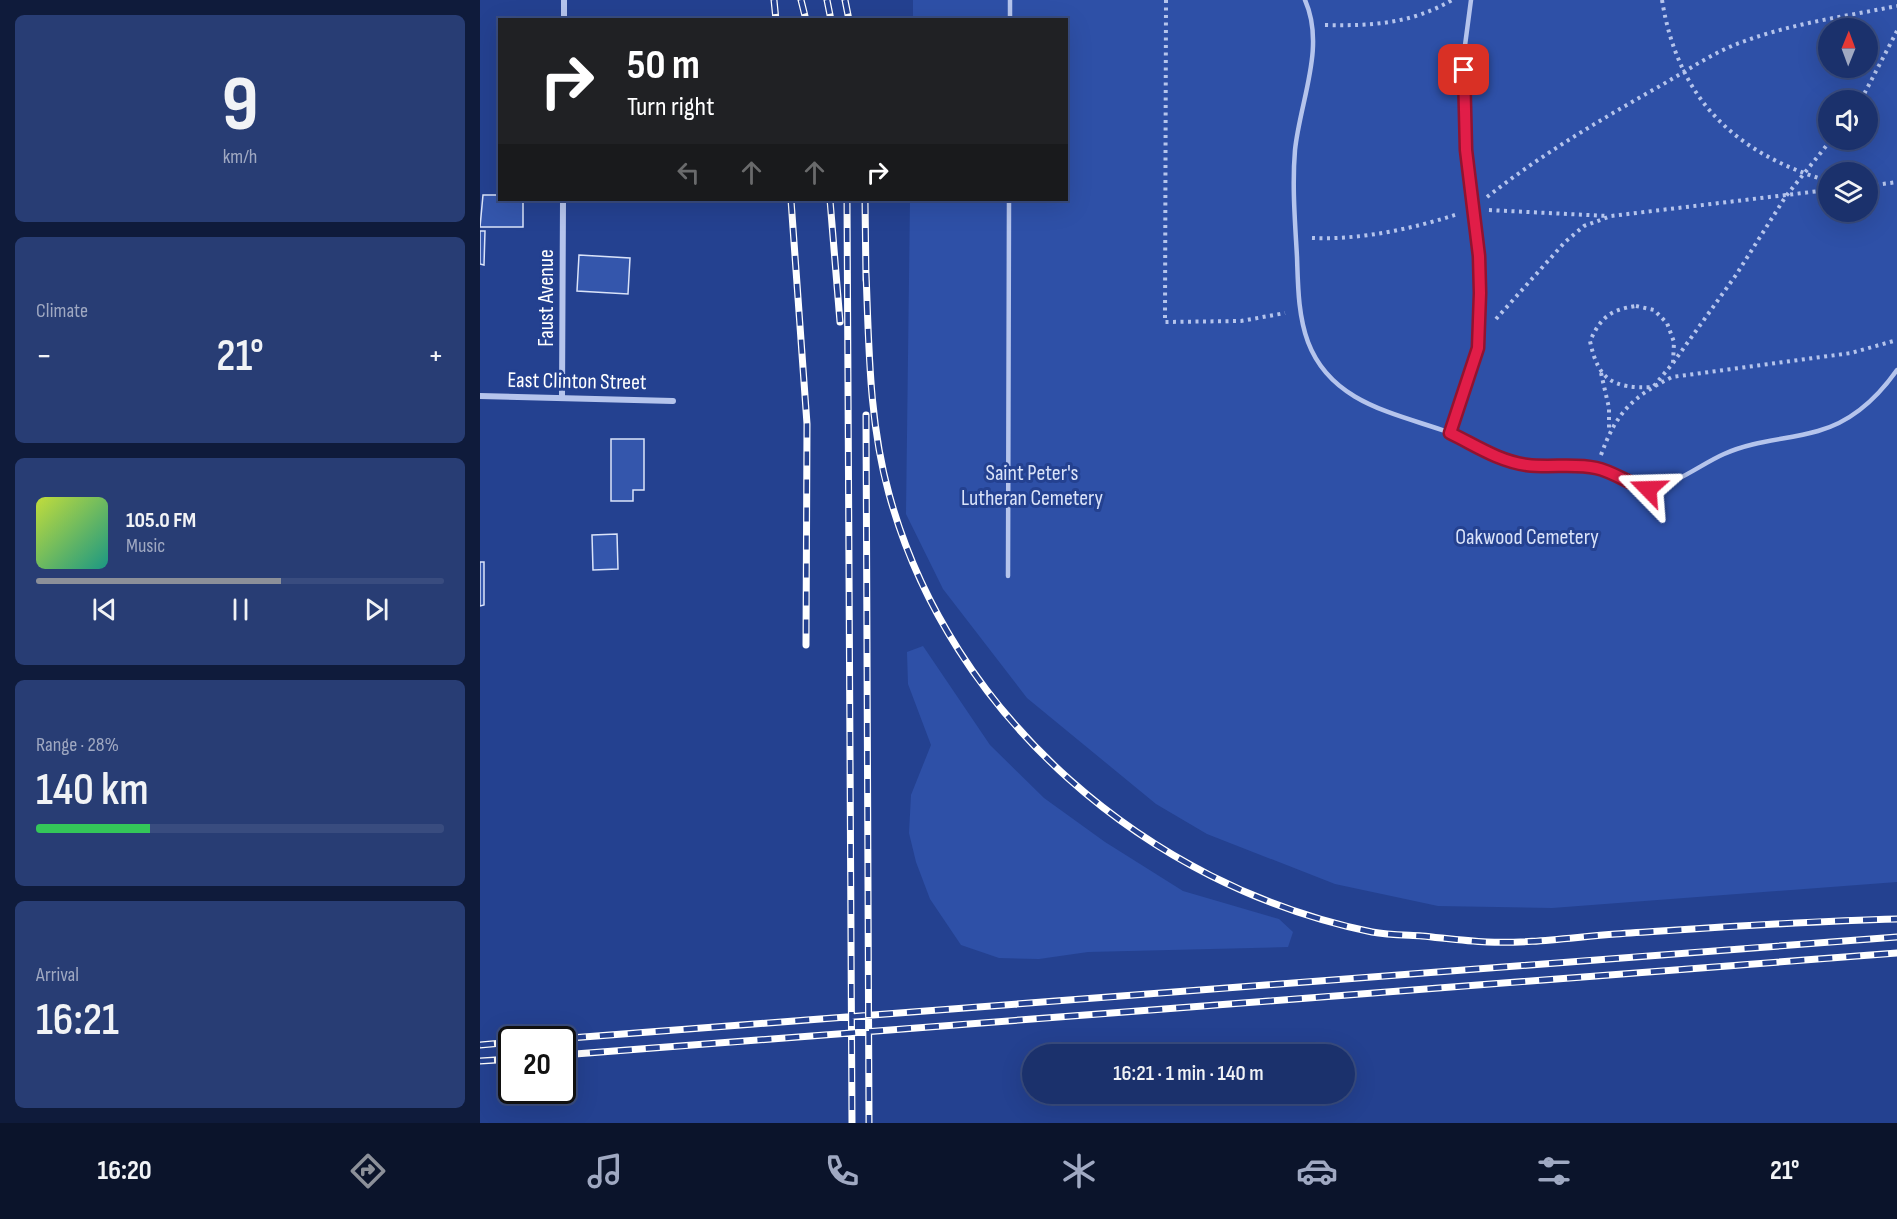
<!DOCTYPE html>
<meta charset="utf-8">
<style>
body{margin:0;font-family:"Sofia Sans Condensed",sans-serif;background:#283d74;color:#f1f3f6;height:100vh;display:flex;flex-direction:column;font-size:22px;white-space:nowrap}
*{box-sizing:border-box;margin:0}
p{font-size:20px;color:#a0a9c2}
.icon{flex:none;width:33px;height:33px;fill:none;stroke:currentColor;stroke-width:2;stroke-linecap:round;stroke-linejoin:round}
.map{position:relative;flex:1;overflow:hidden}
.sheet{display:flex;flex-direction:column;gap:15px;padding:15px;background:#0f1b3b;width:480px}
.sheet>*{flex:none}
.hud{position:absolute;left:18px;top:18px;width:570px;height:183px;border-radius:0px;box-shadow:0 6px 24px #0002,0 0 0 2px #394c7f;background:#202124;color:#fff;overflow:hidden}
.needle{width:39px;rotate:1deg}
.tools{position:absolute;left:1338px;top:18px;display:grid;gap:12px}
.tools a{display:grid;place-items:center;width:60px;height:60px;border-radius:50%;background:#1b316c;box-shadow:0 6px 24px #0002,0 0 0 2px #394c7f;font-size:30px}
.speed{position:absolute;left:18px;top:1026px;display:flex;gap:12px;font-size:30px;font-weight:700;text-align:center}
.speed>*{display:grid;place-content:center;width:78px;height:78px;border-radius:50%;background:#1b316c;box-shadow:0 6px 24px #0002,0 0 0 2px #394c7f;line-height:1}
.speed .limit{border:3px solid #111;border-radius:9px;background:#fff;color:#111}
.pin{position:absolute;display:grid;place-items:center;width:51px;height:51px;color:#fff;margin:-26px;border-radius:12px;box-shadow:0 3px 9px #0006}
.me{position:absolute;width:66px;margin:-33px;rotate:292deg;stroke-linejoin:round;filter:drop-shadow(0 0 4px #0008)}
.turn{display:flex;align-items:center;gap:21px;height:126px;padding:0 30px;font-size:27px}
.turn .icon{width:78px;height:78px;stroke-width:2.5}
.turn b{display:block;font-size:42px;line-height:51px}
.lanes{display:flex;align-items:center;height:57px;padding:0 30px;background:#0003;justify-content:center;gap:30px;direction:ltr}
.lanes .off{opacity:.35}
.big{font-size:45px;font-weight:600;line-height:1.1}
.sheet .card{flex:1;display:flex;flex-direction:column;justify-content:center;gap:9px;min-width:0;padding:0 21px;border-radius:9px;background:#283d74}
.sheet .dial{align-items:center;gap:0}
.dial b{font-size:78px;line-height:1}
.song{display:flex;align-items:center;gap:18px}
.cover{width:72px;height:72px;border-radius:9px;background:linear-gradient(135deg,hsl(70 70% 55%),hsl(170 70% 35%))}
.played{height:6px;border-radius:3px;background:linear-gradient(90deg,#8c9099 60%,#394c7f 60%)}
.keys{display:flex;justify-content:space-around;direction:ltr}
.heat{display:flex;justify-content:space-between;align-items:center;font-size:33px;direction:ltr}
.charge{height:9px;border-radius:4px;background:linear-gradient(90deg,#34c759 28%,#394c7f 0)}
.trip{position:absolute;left:542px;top:1044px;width:333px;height:60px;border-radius:30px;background:#1b316c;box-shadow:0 6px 24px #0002,0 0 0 2px #394c7f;font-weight:600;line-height:60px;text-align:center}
.tabs{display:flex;height:96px;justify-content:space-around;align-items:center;background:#0b142b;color:#a0a9c2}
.tabs .icon{width:42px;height:42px}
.tabs .active{color:#8c9099}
.tabs b{font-size:27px;color:#f1f3f6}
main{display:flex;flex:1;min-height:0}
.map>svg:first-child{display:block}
</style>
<main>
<section class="sheet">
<div class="card dial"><b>9</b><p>km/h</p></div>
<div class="card"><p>Climate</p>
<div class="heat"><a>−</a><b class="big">21°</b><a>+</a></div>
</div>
<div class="card">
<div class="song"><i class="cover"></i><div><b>105.0 FM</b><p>Music</p></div></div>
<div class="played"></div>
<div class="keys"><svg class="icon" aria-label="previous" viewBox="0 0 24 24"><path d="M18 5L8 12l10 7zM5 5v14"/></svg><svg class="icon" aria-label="pause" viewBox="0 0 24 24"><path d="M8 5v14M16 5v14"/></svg><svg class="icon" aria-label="next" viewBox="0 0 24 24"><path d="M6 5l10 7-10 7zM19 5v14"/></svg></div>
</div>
<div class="card"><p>Range · 28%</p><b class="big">140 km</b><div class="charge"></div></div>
<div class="card"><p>Arrival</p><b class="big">16:21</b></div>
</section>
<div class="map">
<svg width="1417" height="1123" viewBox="0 0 1417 1123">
<rect width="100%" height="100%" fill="#244190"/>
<path fill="#2e50a7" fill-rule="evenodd" d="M433,0h984v882l-345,26 -114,-2 -103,-22 -128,-50 -51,-30 -129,-106 -84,-109 -37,-75 4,-314h156v-180l-153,-1zM1348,28h40v40h-40zM1348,100h40v40h-40zM1348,172h40v40h-40z
M443,646l67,99 54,53 61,44 78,49 96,28 14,13 -5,15 -200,5 -49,7 -40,-1 -38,-13 -31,-46 -14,-37 -7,-29 2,-38 20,-50 -23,-61 -1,-32z"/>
<path fill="#3456ac" stroke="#dae3f9" stroke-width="1.5" d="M3,195h17v5h23v27h-43z
M0,231h5l-1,34 -4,-1z
M99,255l51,3 -2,36 -51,-3z
M131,439h33v51h-11v11h-22z
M137,534l1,35 -25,1 -1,-35z
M0,562h4v43l-4,1z"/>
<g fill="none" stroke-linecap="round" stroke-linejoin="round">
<path stroke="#b5c4ec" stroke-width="4" stroke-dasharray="3 4.5" stroke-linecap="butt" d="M686,0l-1,322 76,-1 44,-8
M1182,0c16,99 72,153 166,181
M845,25c46,1 86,-1 127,-25
M1381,100l36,-69
M1388,186l29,-4
M1007,197c55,-43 113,-77 173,-111 28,-16 55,-35 85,-45 49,-18 102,-25 152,-35
M1009,210l119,6
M832,238c48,2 100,-9 146,-24
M1156,306l18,4 13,13 7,19 -1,21 -20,24c-40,2 -55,-7 -63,-46 11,-24 20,-31 46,-35z
M1016,319l69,-77 19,-16 27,-10 217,-26
M1193,363l63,-88 50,-79 45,-56
M1121,373l8,35v23
M1121,455c15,-42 31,-58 71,-78l179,-24 46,-13"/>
<path stroke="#b5c4ec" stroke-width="4.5" d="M825,0c21,47 -5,101 -10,150 -3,36 0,71 2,107 1,28 1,58 11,85 23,61 86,71 140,90 28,10 49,29 80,33 22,3 44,-1 66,3 19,3 37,22 56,20 26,-3 51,-24 74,-34 31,-14 63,-14 94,-23 33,-9 60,-34 79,-61
M530,20v-20
M970,433l28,-85 2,-55 -15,-190 -1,-50 7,-53
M528,576l1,-376"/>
<path stroke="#b5c4ec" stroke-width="6" d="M84,20v-20
M0,396l193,5
M82,397l1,-197"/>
<defs>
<path id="rail" d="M294,0l2,20
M321,0l5,20
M347,0l4,20
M365,0l4,20
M311,200l16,224 -1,221
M350,200l10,122
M367,200l5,923
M385,200l1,80
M386,273c3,74 3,149 23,221 61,223 259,392 483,438 16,3 34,3 50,4 21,2 43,5 65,6 42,2 87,-5 129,-8 94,-6 187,-13 281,-15
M386,415l3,708
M64,1040l1353,-103
M0,1045l32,-3
M82,1055l1335,-102
M0,1061l32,-2"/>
</defs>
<use href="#rail" stroke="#fff" stroke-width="7"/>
<use href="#rail" stroke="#244190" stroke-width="4.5" stroke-dasharray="14" stroke-linecap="butt"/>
</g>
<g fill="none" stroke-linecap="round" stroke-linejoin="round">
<defs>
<path id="route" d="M984,70l2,80 13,106 1,37 -2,55 -28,85c25,12 48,28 77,32 23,3 47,-2 69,3 19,4 34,17 52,21"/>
</defs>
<use href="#route" stroke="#92132f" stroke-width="15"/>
<use href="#route" stroke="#e11d48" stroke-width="10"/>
</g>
<g text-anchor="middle" stroke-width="6" stroke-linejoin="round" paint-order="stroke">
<g font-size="22" fill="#fff" stroke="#244190">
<text transform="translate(65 298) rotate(-90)" y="8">Faust Avenue</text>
<text transform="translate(97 380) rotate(1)" y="8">East Clinton Street</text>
</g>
<g font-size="22" fill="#dae3f9" stroke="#244190">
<text x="552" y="480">Saint Peter's<tspan x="552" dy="25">Lutheran Cemetery</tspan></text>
<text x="1047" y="544">Oakwood Cemetery</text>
</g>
</g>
</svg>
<div class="tools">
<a><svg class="needle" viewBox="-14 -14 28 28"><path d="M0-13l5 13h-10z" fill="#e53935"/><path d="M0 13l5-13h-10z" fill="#a0a9c2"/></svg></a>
<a><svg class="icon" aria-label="sound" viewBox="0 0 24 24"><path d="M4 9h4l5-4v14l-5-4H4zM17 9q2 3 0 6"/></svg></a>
<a><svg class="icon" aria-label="layers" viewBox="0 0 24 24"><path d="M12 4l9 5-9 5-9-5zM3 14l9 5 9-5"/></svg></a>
</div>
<div class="speed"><div class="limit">20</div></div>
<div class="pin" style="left:984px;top:70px;background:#d93025"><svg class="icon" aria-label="arrive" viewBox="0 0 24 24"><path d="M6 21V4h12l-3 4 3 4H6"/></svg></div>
<svg class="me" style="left:1168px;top:489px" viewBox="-20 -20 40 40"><path d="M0-17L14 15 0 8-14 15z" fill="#e11d48" stroke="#fff" stroke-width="4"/></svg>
<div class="trip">16:21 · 1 min · 140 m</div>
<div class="hud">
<div class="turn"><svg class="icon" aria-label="right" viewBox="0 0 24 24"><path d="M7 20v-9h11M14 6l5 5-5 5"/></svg><div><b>50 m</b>Turn right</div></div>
<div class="lanes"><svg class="icon off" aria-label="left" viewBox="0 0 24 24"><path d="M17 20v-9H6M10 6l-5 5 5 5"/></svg><svg class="icon off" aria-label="ahead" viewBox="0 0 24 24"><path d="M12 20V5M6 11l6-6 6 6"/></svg><svg class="icon off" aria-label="ahead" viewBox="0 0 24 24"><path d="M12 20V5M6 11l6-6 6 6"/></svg><svg class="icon" aria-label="right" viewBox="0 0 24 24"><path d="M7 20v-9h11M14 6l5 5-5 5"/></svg></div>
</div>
</div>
</main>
<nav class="tabs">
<b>16:20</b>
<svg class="icon active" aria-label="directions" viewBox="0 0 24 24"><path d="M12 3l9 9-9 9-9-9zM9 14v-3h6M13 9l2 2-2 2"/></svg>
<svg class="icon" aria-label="music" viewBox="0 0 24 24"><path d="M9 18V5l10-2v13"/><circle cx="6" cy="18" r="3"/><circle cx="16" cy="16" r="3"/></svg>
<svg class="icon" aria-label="phone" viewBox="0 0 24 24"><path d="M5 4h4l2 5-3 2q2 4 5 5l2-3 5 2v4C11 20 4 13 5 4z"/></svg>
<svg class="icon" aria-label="climate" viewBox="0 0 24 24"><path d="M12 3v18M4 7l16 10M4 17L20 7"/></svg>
<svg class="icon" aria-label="car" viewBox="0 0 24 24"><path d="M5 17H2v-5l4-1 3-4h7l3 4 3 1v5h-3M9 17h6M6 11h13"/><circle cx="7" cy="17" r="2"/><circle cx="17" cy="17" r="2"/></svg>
<svg class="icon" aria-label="filters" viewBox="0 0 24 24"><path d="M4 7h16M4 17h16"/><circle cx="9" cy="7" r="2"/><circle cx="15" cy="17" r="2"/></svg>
<b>21°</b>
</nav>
